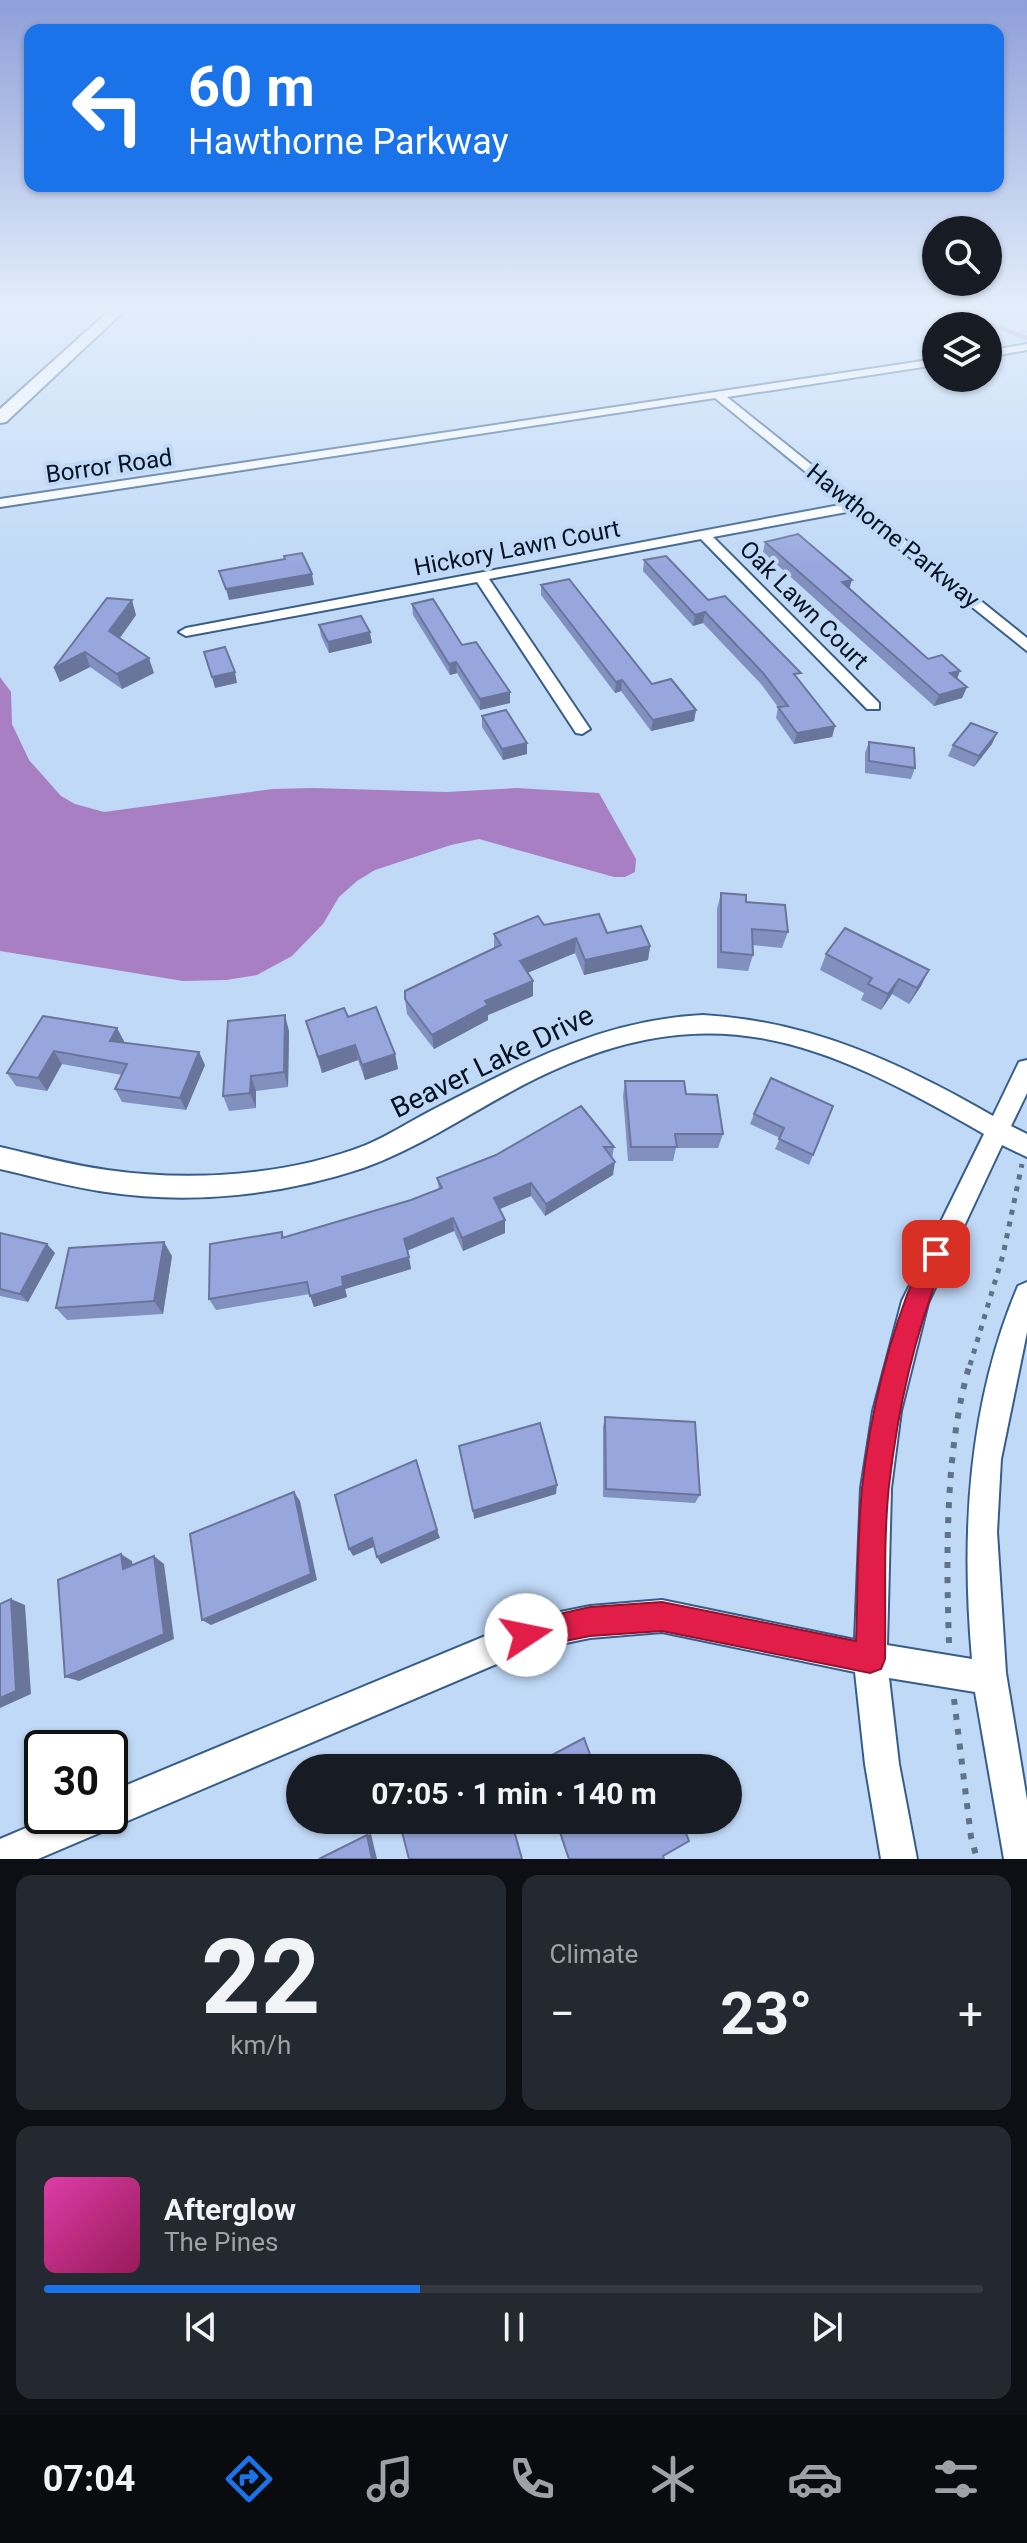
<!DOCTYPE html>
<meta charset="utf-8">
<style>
body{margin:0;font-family:Roboto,sans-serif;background:#242831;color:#f1f3f6;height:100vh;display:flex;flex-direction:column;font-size:30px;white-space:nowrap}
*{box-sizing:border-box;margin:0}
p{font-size:26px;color:#9ea1a6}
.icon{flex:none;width:44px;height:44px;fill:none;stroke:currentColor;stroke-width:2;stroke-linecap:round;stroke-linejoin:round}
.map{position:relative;height:1859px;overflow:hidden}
.details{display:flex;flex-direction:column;gap:16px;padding:16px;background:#0d0f14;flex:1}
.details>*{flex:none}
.hud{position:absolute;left:24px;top:24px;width:980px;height:168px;border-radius:16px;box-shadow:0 2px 6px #0004;background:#1a73e8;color:#fff;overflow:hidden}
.controls{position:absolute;left:922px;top:216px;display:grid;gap:16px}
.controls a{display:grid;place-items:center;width:80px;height:80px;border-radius:50%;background:#171b24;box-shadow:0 2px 6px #0004;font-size:40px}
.speed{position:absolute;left:24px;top:1730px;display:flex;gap:16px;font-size:40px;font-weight:700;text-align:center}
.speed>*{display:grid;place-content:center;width:104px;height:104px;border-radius:50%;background:#171b24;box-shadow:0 2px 6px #0004;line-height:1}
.speed .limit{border:4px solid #111;border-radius:12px;background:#fff;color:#111}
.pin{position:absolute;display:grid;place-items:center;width:68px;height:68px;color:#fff;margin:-34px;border-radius:16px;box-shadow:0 4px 12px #0006}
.me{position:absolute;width:88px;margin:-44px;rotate:79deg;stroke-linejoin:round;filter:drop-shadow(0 0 6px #0008)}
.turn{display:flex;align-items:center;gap:28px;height:168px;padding:0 32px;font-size:36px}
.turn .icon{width:104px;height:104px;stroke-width:2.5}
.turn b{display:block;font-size:56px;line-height:68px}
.big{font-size:60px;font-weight:700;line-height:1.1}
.details .widget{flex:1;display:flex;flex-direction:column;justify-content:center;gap:12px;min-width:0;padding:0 28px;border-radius:16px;background:#242831}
.details .dial{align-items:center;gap:0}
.dial b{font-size:104px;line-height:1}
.song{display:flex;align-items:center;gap:24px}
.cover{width:96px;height:96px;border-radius:12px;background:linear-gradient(135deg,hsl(320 70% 55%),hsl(330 70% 35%))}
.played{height:8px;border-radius:4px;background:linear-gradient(90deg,#1a73e8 40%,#363941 40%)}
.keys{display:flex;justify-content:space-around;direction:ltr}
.heat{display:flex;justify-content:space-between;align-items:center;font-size:44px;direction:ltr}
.details .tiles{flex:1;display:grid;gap:16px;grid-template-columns:1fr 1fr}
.widget:last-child{grid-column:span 2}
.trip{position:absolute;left:286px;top:1754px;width:456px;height:80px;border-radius:40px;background:#171b24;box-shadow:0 2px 6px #0004;font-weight:700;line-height:80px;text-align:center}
.tabs{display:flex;height:128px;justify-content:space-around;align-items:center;background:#090b0e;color:#9ea1a6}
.tabs .icon{width:56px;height:56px}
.tabs .selected{color:#1a73e8}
.tabs b{font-size:36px;color:#f1f3f6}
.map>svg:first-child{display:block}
</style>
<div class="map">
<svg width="1027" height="1859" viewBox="0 0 1027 1859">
<rect width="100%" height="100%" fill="#c0d9f7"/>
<path fill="#a87fc2" d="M0,677l11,15 1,32 17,36 32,36 14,8 29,8 168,-23 42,-1 132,4 71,-4 82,5 37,66 -1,13 -10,5h-11l-135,-38 -28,6 -76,25 -18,11 -18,16 -16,27 -31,32 -35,19 -31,5 -43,1 -183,-30z"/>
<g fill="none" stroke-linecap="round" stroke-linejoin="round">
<path stroke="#a87fc2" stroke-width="4" d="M979,309l-18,4 66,25"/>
<defs>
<path id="minor" d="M1027,344v6l-39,7v-6z
M936,359v6l-209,32 300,241v13l-175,-140 -139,26 166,166v6h-12l-166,-170 -212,40 101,150 -8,5 -6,-1 -99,-151 -291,54 -7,-4 7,-4 659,-124 -130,-106 -715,109v-8z
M703,1015c107,6 198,48 290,101l26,-54 8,-2v33l-16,33 16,8v23l-25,-12 -74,158 -27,108 -10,77 -4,157 85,14c-11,-126 -4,-255 46,-373l9,-4v50l-26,127 -4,73 9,141 21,127v59h-23l-29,-167 -86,-14 10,86 18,95h-36l-16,-95 -10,-92 -193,-40 -72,6 -63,13 -489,208h-38v-20l54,-23h56v-24l416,-173 64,-13 72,-6 193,40 6,-152 12,-77 29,-110 82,-167c-160,-92 -271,-143 -449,-55 -55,27 -114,69 -172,89 -81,27 -172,37 -257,24 -35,-5 -71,-15 -106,-23v-22c35,8 71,18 107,23 83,12 180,6 259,-25 24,-10 46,-25 70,-37 88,-45 166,-88 267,-93z"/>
<path id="secondary" d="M111,309h15l-120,113 -6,1v-14z"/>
</defs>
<use href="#minor" stroke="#375e89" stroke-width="4"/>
<use href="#secondary" stroke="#375e89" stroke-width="4"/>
<path stroke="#5f728a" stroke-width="5" stroke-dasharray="5 7" stroke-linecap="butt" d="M970,1365l33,-110 19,-91"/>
<path stroke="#5f728a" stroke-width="6" stroke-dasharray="6 9" stroke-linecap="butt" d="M949,1643c-3,-88 -4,-195 21,-280
M954,1699l17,138 6,22"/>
<use href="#minor" fill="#fff" fill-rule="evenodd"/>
<use href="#secondary" fill="#fff" fill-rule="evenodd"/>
</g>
<path fill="#8290bf" d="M765,542l85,47 78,70 39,28 -5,11 -28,8 -171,-154z
M644,560l64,40 91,80 36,46 -3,11 -38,7 -18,-26 2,-11 -17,-23 -58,-61 -10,3 -50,-55z
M541,585l111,99 44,26 -2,11 -43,10 -30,-40 -6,2 -74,-98z
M412,604l50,41 48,58 -30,7 -23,-37 -7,2 -37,-60z
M136,615l-16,23 34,35 -32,16 -32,-22 -30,15 -6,-14z
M319,625l53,18 -43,10 -8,-17z
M482,716l45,38 -24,6 -21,-33z
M869,742l46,26 -4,11 -46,-6v-20z
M992,744l-18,23 -26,-11 5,-11z
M721,893l25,9 42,30 -6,16 -30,-3 1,10 -5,16 -31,-3v-59z
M544,925l63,8 43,13 -2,14 -64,15 -9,-22 -48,20 6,23 -45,19v5l-54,29 -27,-35 -2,-15 89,-50v-15z
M826,954l95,32 -12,18 -17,-10 -11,16 -20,-10 3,-7 -44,-23z
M43,1016l81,25 -1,2 82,22 -19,45 -64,-8 -7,-13 7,-14 -60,-11 -15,27 -31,-5 -9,-13z
M348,1017l47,37 3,15 -33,11 -7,-20 -36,13 -16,-52z
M289,1031l-1,56 -32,4v17l-27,3 -6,-15z
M625,1081l61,13 37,40 -5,14h-42l-3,13h-45l-5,-65z
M833,1106l-24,59 -34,-16 5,-11 -30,-14 4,-10z
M614,1147l-2,12 1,16 -68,41 -14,-20 -32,13 6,24 -42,18 -9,-20 -47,20 4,18 -66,20 2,8 -33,10 -4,-13 -94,16 -7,-11 73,-67 2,5 127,-37 28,-11 -2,-11 59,-23z
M0,1233l55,20 -27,49 -28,-6z
M172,1256l-9,58 -96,6 -11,-12z
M605,1417l95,78 -5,8 -92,-6v-70z
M555,1820h126l-18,36 1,3h-96z"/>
<path fill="#6a759b" d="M312,574l2,11 -85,15 -3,-11z
M852,580l-3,10 -7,-8z
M132,600l4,15 -22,31 -5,-15z
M705,612l-2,11 -10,3 2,-11z
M370,632l2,11 -43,10 -1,-11z
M85,652l5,15 -30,15 -6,-14z
M149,658l5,15 -32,16 -5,-15z
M456,662l1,11 -7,2 -1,-11z
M960,671l-4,11 -6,-9z
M235,672l2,11 -22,5 -3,-11z
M622,680l-1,11 -6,2 1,-11z
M967,687l-5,11 -28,8 5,-11z
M510,692v11l-30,7v-11z
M696,710l-2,11 -43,10 2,-11z
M835,726l-3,11 -38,7 3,-11z
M997,733l-5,11 -18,23 5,-11z
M527,743v11l-24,6 -1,-11z
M576,938l-1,15 -55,23v-15z
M650,946l-2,14 -64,15 1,-15z
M929,970l-8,16 -12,18 8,-16z
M899,979l-7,15 -11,16 7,-16z
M533,981v15l-45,19v5l-54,29 -2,-14 53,-34z
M285,1015l4,16 -1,56 -4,-15z
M117,1028l7,13 -7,13 -7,-13z
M355,1045l3,15 -36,13 -4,-16z
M54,1051l8,13 -15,27 -9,-13z
M199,1052l6,13 -19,45 -6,-12z
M395,1054l3,15 -33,11 -3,-15z
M251,1076l5,15v17l-6,-15z
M615,1162l-2,13 -68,41 1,-12z
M531,1183v13l-36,15 -1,-13z
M453,1218l1,13 -48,20 -2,-12z
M505,1220v13l-42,18 -1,-13z
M164,1242l8,14 -9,58 -9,-13z
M47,1244l8,9 -27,49 -8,-8z
M409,1257l2,12 -66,20 2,8 -33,10 -4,-11 32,-19z
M557,1485l-1,9 -82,25 -1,-8z
M294,1492l6,9 17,79 -106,45 -9,-5z
M437,1530l3,8 -59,26 -4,-7z
M372,1538l4,8 -23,10 -4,-7z
M121,1554l11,7 2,15 -11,-7z
M154,1556l10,8 10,75 -95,42 -14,-4z
M11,1599l14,6 6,89 -31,14v-10z
M371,1834l6,25h-5l-5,-24z"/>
<path fill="#97a7de" stroke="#6a759b" stroke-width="2" d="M798,534l54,46 -10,2 86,77 14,-4 18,16 -10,2 17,14 -28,8 -174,-153z
M302,553l10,21 -86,15 -7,-18 66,-12 -1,-3z
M666,556l42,44 17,-4 76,77 -7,1 41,52 -38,7 -19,-26 10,-1 -25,-33 -58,-61 -10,3 -51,-55z
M569,579l83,105 19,-5 25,31 -43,10 -31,-40 -6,2 -75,-97z
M107,598l25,2 -23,31 40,27 -32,16 -32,-22 -31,16z
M433,599l29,46 14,-3 34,50 -30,7 -24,-37 -7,2 -37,-60z
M361,616l9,16 -42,10 -9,-17z
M225,647l10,25 -23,5 -8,-25z
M506,710l21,33 -25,6 -20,-33z
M971,723l26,10 -18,23 -26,-11z
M869,742l45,6 1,20 -46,-7z
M721,893l25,2v7l39,3 3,27 -36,-3 1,26 -32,-3z
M599,914l8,19 34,-7 9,20 -65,14 -9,-22 -56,23 13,20 -48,20 3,4 -56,30 -27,-36v-8l96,-46 -7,-11 44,-18 6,9z
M845,928l84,42 -12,18 -18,-9 -11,15 -20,-10 4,-6 -46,-24z
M376,1007l19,47 -33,11 -7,-20 -37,12 -12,-36 38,-13 4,9z
M285,1015l-1,57 -33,4 -1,17 -27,3 5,-75z
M43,1016l74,12 -7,13 89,11 -19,46 -65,-9 12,-25 -73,-13 -16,27 -31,-5z
M771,1078l62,28 -20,49 -34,-16 5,-11 -30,-14z
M625,1081h59l2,13 31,1 6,39h-48l2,13h-46z
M581,1106l33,41h-10l11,15 -69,42 -15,-21 -37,15 11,22 -43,18 -9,-20 -49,21 5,18 -67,20 1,9 -33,10 -3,-14 -98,17 1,-55 72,-12v6l129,-38 31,-12 -5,-10 59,-23z
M0,1233l47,11 -27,50 -20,-5z
M164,1242l-10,59 -98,7 13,-60z
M605,1417l90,5 5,73 -94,-6z
M540,1423l17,62 -84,26 -14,-65z
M416,1460l21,70 -60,27 -5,-19 -23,11 -14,-54z
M294,1492l17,82 -109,46 -12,-86z
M121,1554l2,15 31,-13 10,78 -99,43 -7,-97z
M11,1599l5,92 -16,7v-94z
M584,1738l11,30h-56l-2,-5z
M657,1760l3,8h-17z
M399,1820h56l1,5 9,-5h46l11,39h-113z
M556,1820h125l8,21 -26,15 1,3h-95z
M367,1835l5,24h-53z"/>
<linearGradient id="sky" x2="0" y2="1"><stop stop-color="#8e9fd9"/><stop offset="0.54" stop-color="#e3eefb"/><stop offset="1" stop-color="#e3eefb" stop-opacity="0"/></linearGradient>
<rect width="1027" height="569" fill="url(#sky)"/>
<path fill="#e11d48" stroke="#92132f" stroke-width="2" d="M936,1243l8,3 3,8c-31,73 -49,153 -58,232 -6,57 -3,116 -4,173l-4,10 -11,4 -208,-42 -72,5 -64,13 -11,-4 -4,-10 4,-11 75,-17 72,-5 194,39c2,-51 1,-103 6,-153 9,-83 31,-166 65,-242z"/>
<g text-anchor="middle" stroke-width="8" stroke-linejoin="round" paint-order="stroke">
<g font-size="24" fill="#041324" stroke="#c0d9f7">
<text transform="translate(109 466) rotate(-8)" y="8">Borror Road</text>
<text transform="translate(893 536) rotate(39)" y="8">Hawthorne Parkway</text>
<text transform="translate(517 548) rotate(-11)" y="8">Hickory Lawn Court</text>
<text transform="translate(804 605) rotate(45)" y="8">Oak Lawn Court</text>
</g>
<g font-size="28" fill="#041324" stroke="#c0d9f7">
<text transform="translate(492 1061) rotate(-26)" y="10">Beaver Lake Drive</text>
</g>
</g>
</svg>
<div class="controls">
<a><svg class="icon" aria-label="search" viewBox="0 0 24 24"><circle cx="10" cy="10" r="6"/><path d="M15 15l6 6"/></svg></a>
<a><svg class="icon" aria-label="layers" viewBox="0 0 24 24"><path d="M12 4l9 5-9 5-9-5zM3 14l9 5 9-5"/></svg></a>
</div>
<div class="speed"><div class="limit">30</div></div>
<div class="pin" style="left:936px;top:1254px;background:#d93025"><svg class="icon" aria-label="arrive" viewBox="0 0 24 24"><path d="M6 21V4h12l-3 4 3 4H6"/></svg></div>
<svg class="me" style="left:526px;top:1635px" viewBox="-20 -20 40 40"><circle r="19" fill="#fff"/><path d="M0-13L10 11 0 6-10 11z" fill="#e11d48"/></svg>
<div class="trip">07:05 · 1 min · 140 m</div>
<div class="hud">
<div class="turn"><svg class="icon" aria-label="left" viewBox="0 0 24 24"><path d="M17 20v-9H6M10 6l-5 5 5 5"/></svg><div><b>60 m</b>Hawthorne Parkway</div></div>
</div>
</div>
<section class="details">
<div class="tiles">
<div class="widget dial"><b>22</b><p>km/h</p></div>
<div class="widget"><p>Climate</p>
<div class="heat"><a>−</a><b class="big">23°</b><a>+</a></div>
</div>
<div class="widget">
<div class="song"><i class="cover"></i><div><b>Afterglow</b><p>The Pines</p></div></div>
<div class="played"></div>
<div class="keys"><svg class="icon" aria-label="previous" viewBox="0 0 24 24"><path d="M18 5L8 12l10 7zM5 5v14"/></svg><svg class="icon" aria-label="pause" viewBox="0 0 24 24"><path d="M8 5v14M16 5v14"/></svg><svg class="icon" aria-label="next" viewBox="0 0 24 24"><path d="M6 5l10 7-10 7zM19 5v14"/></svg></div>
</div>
</div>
</section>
<nav class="tabs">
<b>07:04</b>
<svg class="icon selected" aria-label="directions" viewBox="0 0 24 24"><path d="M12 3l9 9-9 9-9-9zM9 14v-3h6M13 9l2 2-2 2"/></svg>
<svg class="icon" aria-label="music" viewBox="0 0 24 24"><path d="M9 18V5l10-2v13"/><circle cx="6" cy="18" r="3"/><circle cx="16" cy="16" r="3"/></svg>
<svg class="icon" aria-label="phone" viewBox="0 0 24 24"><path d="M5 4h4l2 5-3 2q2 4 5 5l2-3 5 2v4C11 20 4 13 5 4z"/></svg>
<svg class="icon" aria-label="climate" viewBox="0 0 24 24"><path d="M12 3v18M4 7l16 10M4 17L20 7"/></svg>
<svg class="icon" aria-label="car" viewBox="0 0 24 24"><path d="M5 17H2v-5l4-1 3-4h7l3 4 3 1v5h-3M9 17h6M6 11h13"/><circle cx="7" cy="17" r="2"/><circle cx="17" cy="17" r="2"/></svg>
<svg class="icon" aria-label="filters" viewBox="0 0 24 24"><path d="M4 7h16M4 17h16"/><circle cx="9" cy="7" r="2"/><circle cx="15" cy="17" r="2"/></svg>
</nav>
